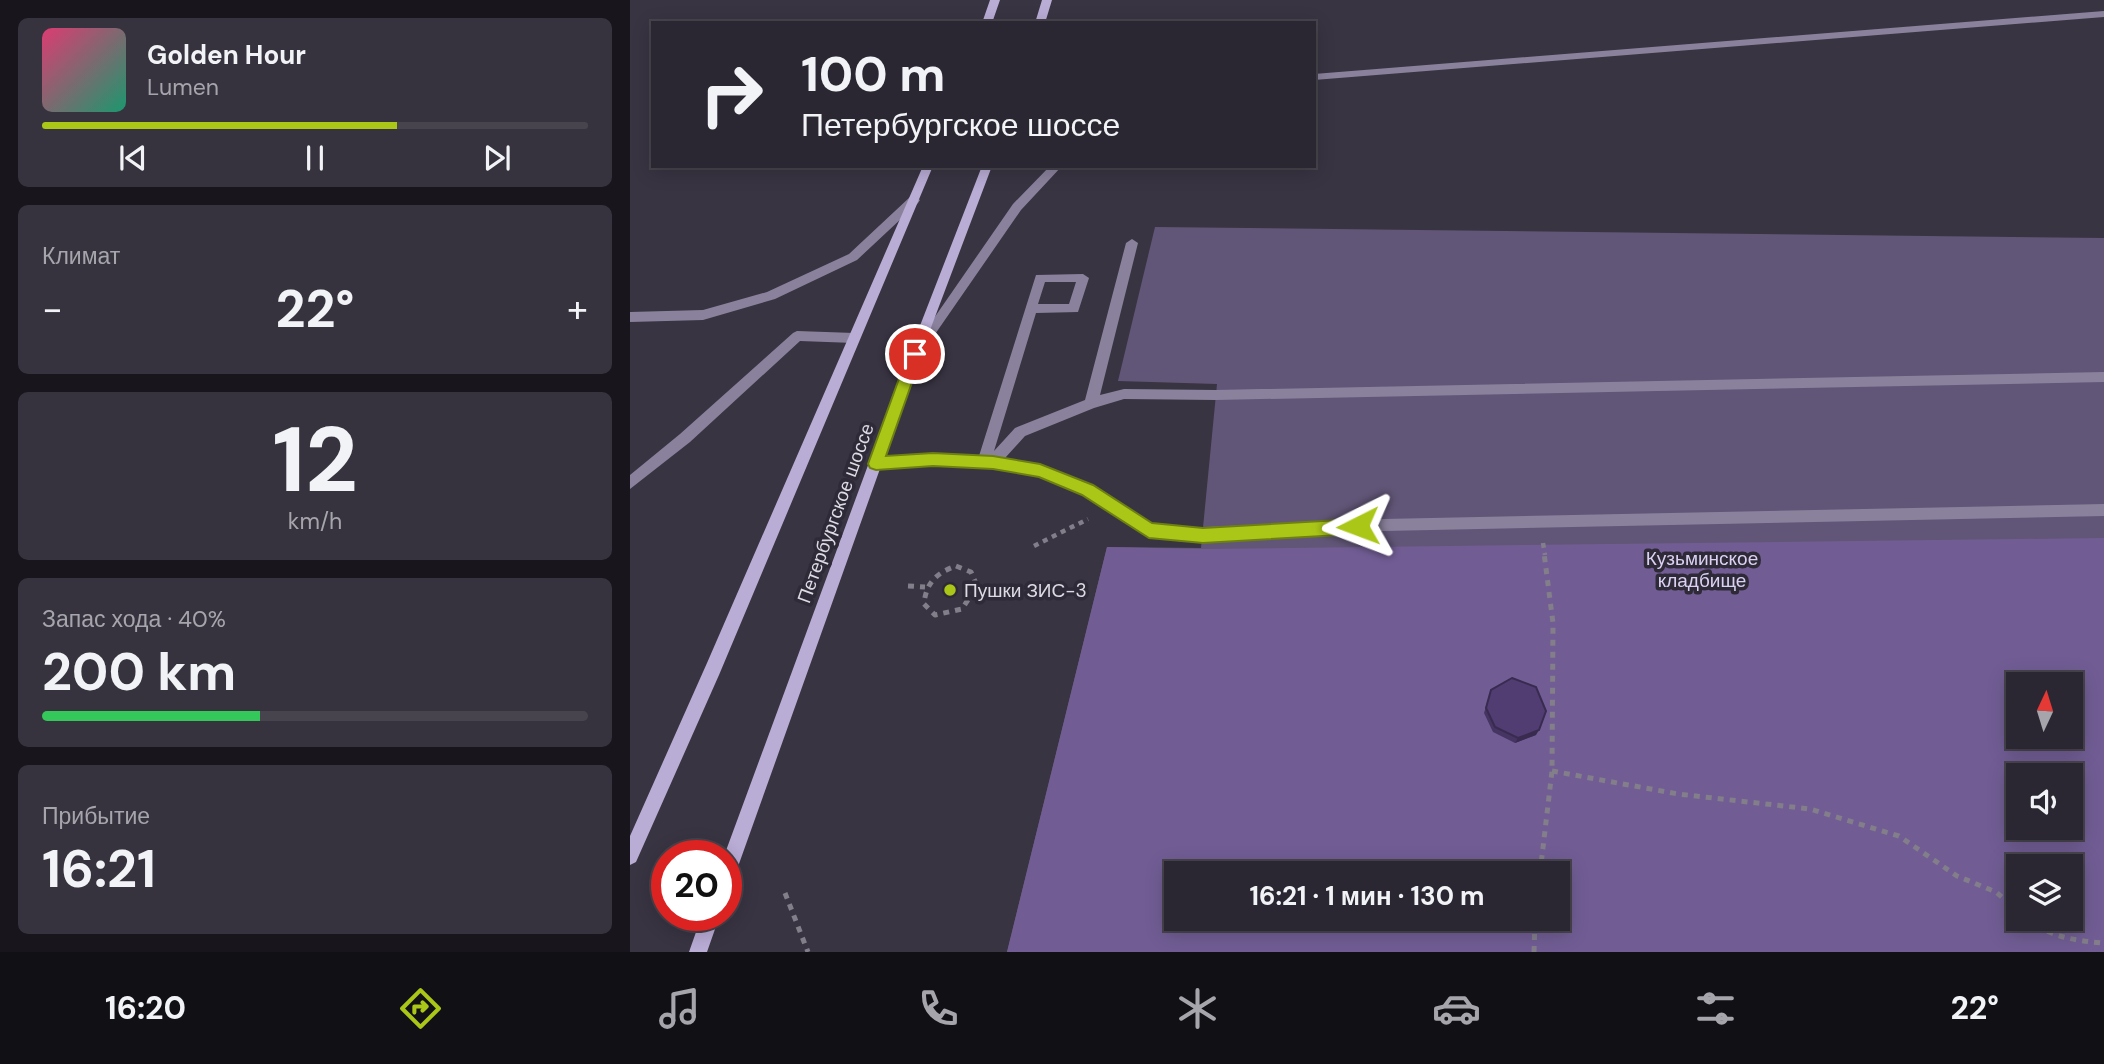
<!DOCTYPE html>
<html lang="ru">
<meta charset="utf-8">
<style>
body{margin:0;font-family:"DM Sans",sans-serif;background:#37333e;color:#f1f3f6;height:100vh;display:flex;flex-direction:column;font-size:26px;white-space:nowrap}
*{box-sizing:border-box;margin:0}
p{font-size:23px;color:#a6a5ac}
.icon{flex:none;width:38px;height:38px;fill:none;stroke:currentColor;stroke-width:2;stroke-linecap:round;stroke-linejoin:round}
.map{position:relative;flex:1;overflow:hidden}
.sheet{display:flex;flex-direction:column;gap:18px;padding:18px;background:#18151c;width:630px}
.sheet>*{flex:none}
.guide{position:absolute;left:21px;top:21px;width:665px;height:147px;border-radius:0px;box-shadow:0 4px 18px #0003,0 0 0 2px #47444d;background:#2b2732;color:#f1f3f6;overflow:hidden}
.needle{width:46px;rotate:4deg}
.tools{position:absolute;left:1376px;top:672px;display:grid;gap:14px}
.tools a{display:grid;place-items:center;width:77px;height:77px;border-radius:0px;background:#2b2732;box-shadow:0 4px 18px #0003,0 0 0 2px #47444d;font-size:35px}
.speed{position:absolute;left:21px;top:840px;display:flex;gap:14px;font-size:35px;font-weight:700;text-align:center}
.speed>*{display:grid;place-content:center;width:91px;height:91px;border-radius:50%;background:#2b2732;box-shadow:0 4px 18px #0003,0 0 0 2px #47444d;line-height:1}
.speed .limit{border:10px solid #d22;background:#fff;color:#111}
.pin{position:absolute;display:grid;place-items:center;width:60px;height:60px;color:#fff;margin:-30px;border:4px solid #fff;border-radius:50%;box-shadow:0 2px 7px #0007}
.me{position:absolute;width:77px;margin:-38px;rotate:267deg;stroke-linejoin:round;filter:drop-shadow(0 0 5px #0008)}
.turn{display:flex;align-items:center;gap:24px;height:147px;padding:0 35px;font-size:32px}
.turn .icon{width:91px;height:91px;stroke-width:2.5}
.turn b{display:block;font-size:49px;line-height:60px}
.big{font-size:52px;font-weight:700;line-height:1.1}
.sheet .widget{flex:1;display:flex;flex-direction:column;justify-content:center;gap:10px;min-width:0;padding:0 24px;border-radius:10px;background:#37333e}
.sheet .dial{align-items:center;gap:0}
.dial b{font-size:91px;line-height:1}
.song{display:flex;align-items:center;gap:21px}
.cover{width:84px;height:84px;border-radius:10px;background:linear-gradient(135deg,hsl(340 70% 55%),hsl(160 70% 35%))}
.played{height:7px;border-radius:4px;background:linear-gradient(90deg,#aac718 65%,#47444d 65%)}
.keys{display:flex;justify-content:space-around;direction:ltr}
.heat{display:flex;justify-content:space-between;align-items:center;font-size:38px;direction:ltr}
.charge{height:10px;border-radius:5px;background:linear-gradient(90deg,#34c759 40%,#47444d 0)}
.trip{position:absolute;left:534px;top:861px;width:406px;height:70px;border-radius:0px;background:#2b2732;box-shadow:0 4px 18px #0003,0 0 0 2px #47444d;font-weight:700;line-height:70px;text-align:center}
.tab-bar{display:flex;height:112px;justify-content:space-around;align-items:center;background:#111014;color:#a6a5ac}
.tab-bar .icon{width:49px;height:49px}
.tab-bar .selected{color:#aac718}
.tab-bar b{font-size:32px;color:#f1f3f6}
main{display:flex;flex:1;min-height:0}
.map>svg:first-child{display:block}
</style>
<main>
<section class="sheet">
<div class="widget">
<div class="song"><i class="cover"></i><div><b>Golden Hour</b><p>Lumen</p></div></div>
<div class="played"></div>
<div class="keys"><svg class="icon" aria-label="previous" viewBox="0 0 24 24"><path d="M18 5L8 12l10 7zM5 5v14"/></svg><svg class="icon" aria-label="pause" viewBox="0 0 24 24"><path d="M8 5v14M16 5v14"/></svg><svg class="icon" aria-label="next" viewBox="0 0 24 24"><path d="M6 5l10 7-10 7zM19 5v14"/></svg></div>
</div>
<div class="widget"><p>Климат</p>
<div class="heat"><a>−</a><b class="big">22°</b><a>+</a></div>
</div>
<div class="widget dial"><b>12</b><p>km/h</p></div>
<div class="widget"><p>Запас хода · 40%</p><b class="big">200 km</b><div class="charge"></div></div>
<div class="widget"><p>Прибытие</p><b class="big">16:21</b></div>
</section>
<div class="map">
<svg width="1474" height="952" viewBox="0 0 1474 952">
<rect width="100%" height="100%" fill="#393442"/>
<path fill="#615677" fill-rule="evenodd" d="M525,227l949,11v714h-1097l100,-405 94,1 16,-164 -99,-3zM1388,684h52v53h-52zM1388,775h52v53h-52zM1388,866h52v53h-52zM546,873h382v46h-382z"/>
<path fill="#715d94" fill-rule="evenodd" d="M1474,538v414h-1097l100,-405 94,2zM1388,684h52v53h-52zM1388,775h52v53h-52zM1388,866h52v53h-52zM546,873h382v46h-382z"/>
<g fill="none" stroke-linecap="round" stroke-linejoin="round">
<path stroke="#827e8a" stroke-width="4.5" stroke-dasharray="5 5" stroke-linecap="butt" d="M913,543l2,12
M404,546l54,-27"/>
<path stroke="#827e8a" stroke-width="5" stroke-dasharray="6 6" stroke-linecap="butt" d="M326,566l15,6 6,14 -15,23 -27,6 -11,-11c2,-21 12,-31 32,-38z
M278,586l17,1
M922,771l126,23 132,15 89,27 58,40 39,16 22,19
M910,873l12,-102 1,-148 -9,-70
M155,893l23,59
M1397,919c23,18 49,22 77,24
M904,952l1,-33"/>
<path fill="#8a829c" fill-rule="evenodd" d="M1474,11v6l-790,63v-6z
M420,166h12l-41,44 -99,143h-8l-2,-3 2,-3 99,-143z
M284,196l6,4 -2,3 -61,57 -82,39 -72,21 -73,2v-10l73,-2 64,-18 82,-38 61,-57z
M502,239l6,4 -38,152 24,-6 92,1 888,-18v10l-888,18 -92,-1 -30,9 -69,28 -20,22 35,7 52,21 60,38 31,4 201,-9 720,-15v12l-720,15 -201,11 -39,-7 -62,-41 -43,-17 -46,-9 -60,-2 -57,4 -5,-2 -2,-4 2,-4 5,-2 57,-4 46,2 57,-181 47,-1 6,4 -11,34 -42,1 -42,138 21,-23 70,-28 41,-157zM415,282h31l-7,22h-31z
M167,331l57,2 6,5 -6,5 -54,-2 -110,101 -60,47v-14l50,-41 113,-101z"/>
<path fill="#b9acd5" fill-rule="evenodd" d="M360,0h10l-8,23h-10z
M412,0h10l-7,23h-10z
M293,166h10l-214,509 -83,187 -6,3v-29l77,-173z
M352,166h10l-71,188 -186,521 -3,6 -6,3v-28h-2l185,-502z
M72,915h18l-13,37h-18z"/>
</g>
<path fill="#463462" d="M861,690l45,45 -21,8 -22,-11 -9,-19z"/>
<path fill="#392b50" d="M909,730l-3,5 -21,8 3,-5z"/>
<path fill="#513d72" stroke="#392b50" stroke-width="2" d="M882,678l24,9 10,24 -7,19 -21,8 -23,-11 -9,-19 5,-18z"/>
<path fill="#aac718" stroke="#6e8110" stroke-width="2" d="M285,348l7,6 -36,102 47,-3 60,3 47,8 53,21 59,38 51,5 155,-9 6,2 2,5 -2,5 -6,3 -155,9 -54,-5 -67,-43 -43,-18 -46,-8 -60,-3 -57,4 -6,-2 -2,-4 40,-110z"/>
<circle fill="#aac718" stroke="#2f2a38" stroke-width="2.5" cx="320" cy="590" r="7"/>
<g text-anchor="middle" stroke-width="7" stroke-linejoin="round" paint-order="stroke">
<g font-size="19" fill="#dddae3" stroke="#2f2a38">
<text transform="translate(205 513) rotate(-70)" y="7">Петербургское шоссе</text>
</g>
<g font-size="19" fill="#dbd1f2" stroke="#2f2a38">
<text x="1072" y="565">Кузьминское<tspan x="1072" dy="22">кладбище</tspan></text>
</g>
<g font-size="19" fill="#dddae3" stroke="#2f2a38" text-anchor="start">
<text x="334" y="597">Пушки ЗИС-3</text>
</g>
</g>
</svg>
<div class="tools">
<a><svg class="needle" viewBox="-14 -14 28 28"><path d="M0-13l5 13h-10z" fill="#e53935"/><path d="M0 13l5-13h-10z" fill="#a6a5ac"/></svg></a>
<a><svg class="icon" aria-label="sound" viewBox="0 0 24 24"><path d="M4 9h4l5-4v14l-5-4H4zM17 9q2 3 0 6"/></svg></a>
<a><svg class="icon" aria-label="layers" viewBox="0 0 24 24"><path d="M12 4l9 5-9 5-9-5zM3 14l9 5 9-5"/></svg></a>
</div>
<div class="speed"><div class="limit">20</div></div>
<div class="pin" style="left:285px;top:354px;background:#d93025"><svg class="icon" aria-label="arrive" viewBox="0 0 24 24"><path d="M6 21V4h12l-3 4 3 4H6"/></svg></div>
<svg class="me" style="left:728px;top:526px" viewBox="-20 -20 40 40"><path d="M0-17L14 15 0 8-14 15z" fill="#aac718" stroke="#fff" stroke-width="4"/></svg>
<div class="trip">16:21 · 1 мин · 130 m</div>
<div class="guide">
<div class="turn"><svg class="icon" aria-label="right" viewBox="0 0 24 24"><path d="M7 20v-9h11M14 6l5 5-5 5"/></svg><div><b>100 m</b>Петербургское шоссе</div></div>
</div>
</div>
</main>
<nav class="tab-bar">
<b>16:20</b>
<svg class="icon selected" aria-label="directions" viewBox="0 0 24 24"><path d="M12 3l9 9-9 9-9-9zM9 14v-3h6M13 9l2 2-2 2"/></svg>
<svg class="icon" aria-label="music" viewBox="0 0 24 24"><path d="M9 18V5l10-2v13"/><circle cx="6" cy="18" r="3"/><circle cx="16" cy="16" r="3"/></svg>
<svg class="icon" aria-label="phone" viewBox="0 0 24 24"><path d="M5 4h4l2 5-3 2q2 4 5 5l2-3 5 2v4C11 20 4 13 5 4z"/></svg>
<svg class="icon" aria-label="climate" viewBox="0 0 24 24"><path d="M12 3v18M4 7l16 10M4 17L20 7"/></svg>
<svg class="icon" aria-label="car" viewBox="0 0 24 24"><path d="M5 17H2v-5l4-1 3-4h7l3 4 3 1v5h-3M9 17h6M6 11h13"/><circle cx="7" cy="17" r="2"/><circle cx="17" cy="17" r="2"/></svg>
<svg class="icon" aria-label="filters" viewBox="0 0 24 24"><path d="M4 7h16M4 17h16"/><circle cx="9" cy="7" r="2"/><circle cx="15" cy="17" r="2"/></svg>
<b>22°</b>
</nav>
